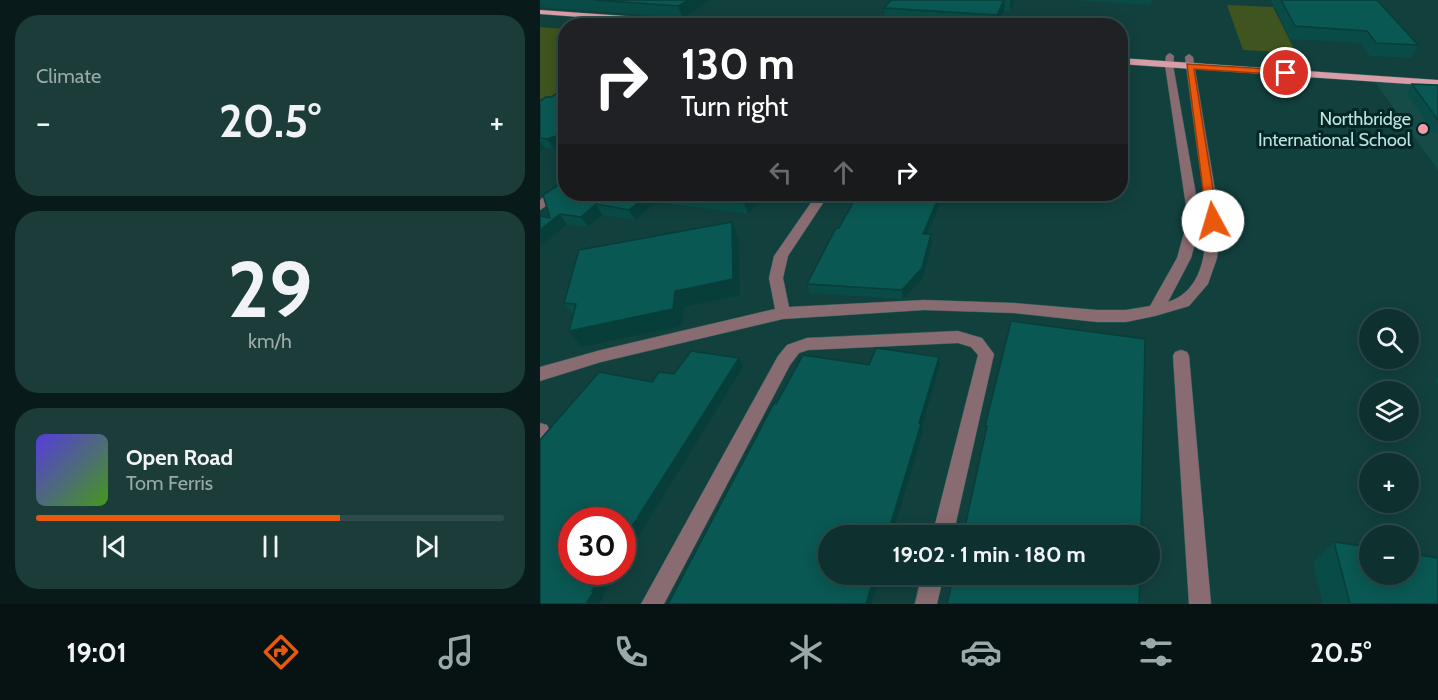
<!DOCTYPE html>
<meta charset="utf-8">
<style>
body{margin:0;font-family:Cabin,sans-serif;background:#1c3c3a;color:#f1f3f6;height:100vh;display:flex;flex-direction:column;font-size:22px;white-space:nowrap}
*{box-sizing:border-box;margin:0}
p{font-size:20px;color:#9ba9aa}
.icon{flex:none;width:33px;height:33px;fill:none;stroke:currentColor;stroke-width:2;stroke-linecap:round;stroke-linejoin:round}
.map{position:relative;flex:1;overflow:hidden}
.sheet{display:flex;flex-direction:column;gap:15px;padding:15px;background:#081a19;width:540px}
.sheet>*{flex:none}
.guide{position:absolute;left:18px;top:18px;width:570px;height:183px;border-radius:24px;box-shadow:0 3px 15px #0003,0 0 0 2px #2e4b4a;background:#202124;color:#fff;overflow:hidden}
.tools{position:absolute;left:819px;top:309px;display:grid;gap:12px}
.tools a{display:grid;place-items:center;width:60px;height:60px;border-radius:50%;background:#0e302e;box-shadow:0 3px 15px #0003,0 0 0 2px #2e4b4a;font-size:30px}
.speed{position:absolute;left:18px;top:507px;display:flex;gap:12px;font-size:30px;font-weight:700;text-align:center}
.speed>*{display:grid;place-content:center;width:78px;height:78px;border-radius:50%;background:#0e302e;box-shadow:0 3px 15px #0003,0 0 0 2px #2e4b4a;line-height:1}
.speed .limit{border:9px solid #d22;background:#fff;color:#111}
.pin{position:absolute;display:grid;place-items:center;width:51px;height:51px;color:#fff;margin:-26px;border:3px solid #fff;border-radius:50%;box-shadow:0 2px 6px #0007}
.me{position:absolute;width:66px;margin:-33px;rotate:354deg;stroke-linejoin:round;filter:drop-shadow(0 0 4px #0008)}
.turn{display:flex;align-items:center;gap:21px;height:126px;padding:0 24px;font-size:27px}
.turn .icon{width:78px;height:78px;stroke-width:2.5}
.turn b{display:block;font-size:42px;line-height:51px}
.lanes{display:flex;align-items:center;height:57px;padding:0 24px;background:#0003;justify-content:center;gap:30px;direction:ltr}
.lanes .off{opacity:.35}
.big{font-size:45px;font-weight:700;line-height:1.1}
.sheet .card{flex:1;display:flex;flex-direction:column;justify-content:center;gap:9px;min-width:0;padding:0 21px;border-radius:24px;background:#1c3c3a}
.sheet .dial{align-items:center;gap:0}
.dial b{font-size:78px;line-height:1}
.song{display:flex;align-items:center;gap:18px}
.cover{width:72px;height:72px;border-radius:9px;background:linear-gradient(135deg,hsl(250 70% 55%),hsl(100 70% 35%))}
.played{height:6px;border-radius:3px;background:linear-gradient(90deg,#ea580c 65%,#2e4b4a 65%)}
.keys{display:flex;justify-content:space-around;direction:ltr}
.heat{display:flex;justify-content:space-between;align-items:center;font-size:33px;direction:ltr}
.trip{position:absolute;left:278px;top:525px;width:342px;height:60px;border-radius:30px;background:#0e302e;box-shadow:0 3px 15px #0003,0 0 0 2px #2e4b4a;font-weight:700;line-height:60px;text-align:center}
.tab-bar{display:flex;height:96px;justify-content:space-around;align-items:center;background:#061312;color:#9ba9aa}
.tab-bar .icon{width:42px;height:42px}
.tab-bar .current{color:#ea580c}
.tab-bar b{font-size:27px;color:#f1f3f6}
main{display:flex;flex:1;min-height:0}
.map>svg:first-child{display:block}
</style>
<main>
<section class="sheet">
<div class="card"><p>Climate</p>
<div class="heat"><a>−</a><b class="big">20.5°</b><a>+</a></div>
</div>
<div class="card dial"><b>29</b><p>km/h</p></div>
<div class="card">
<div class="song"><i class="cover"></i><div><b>Open Road</b><p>Tom Ferris</p></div></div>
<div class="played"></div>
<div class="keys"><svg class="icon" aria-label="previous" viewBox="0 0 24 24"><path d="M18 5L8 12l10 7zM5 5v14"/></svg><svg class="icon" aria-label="pause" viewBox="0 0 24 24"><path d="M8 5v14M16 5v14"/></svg><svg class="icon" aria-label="next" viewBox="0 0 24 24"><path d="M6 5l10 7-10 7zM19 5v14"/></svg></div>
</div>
</section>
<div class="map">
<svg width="898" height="604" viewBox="0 0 898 604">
<rect width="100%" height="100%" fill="#12403d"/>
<path fill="#154c47" d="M835,82l63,5v83z"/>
<path fill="#3f541e" d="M687,5l46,2 23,46 -53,-3z
M0,27l26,2 -1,67 -25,17z"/>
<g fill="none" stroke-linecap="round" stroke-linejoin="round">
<defs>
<path id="minor" d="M630,53l4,3 -1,9 25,141v27l-7,25 -23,44c56,-18 35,-111 29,-154 -4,-30 -8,-61 -12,-91l4,-3 4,3 25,151 2,26 -3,24 -9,26 -19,22 -34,10 -29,6h-29l-83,-9 -90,-3 -141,9 -182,43 -61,19v-14l61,-17 174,-41 -6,-31 5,-22 43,-62h12l-41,62 -5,22 6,29 135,-7 90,3 83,7h29l24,-4 27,-48 7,-25 2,-27 -21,-141 1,-9z
M22,183h4v9l-26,18v-10z
M418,331l24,7 12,16 -41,182h-21l46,-181 -7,-8 -13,-4 -150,7 -9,3 -9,12 -126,239h-23l137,-248 9,-11 20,-7z
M641,350l6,2 2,4 22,248h-22l-16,-248 2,-4z
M0,423l7,2 3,6 -3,7 -7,2z
M382,574h22l-7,30h-22z"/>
<path id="major" d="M0,10l198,14 4,2h-44l-158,-12z
M580,58l318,22v6l-318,-22z"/>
</defs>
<use href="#minor" stroke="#315e5a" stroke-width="1"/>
<use href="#major" stroke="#315e5a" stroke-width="1"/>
<use href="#minor" fill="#896c71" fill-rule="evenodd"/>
<use href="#major" fill="#d89ea8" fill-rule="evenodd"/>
</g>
<path fill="#094c47" d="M0,0h171l-28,18 -143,-11z
M351,0h124l-5,11h-6l-6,15h-29l-84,-6 -1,-12z
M533,0h79l-1,5z
M731,0h106l41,45 -7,13 -41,-2 -9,-13 -71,-4z
M872,84l26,1v48h-5l-26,-39z
M11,97l11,49 -8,3 -9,-1 -5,4v-51z
M26,194h199l-17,20 -92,-12 -21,18 -33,-5 -14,12 -21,-3 -17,-6z
M318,194h86l-16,40 4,10 -9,34 -20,21 -93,-6 -3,-9z
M199,238l1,57 -56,12 -2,19 -101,21 -8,-32 -9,-12z
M898,377v8l-4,-3z
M794,542l104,62h-115l-10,-42z"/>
<path fill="#073e3a" d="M149,0h22l-28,18 -5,-12z
M465,0l-1,11 -7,15v-11z
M470,0h5l-5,11z
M26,129v14l-4,3 -8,3 -7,-10z
M0,141l5,7 -5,4z
M109,194h3l4,8 -21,18 -6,-10z
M212,194h13l-17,20 -4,-11z
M400,194h4l-20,49 -1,-9z
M56,204l6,11 -14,12 -7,-10z
M20,214l7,10 -27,23v-17z
M192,222l7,16 1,57 -56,12 -2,19 -101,21 -12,-16 106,-40z
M391,234l1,10 -9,34 -20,21 -1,-9z
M399,357l1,8 -18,61 1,6 -31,104h-5l32,-113z
M199,358l4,9 -121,196v-21z
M64,572h13l-15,25 1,1 -4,6h-13l6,-13z
M335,574h5l-9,30h-5z"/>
<path fill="#0a5853" stroke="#073e3a" stroke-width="1.5" d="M54,0h95l-11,6z
M351,0h113l-7,15 -113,-7z
M741,0h96l41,45 -42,-2 -9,-12 -72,-5z
M872,84l26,1v35z
M26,88v41l-10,7 -9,3 -7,-1v-37l6,-4h5z
M17,186l9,1v7h83l-20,16 -33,-6 -15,13 -21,-3 -20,16v-14l10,2 -7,-23z
M126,194h86l-8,9z
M318,194h82l-17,40h8l-9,34 -20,22 -95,-6 29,-56h3z
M192,222l1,57 -58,12 -2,18 -104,22 7,-27 -12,-1 15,-53z
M471,321l134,18 -4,197h-178l24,-110h-2z
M336,348l63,9 -20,66 2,1 -34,112h-59v38h47l-9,30h-198l106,-201 2,1 27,-49 66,10z
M151,351l48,7 -117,184v-22h-50v52h32l-12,19h2l-8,13h-46v-164l59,-68 53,10 7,-10 15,2z
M794,542l36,5v27h38v-21l30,5v46h-88z
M414,574h186l-1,30h-192z"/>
<path fill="#ea580c" stroke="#983908" stroke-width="1.5" d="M647,64l99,6 4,3 -4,2 -92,-6 24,152 -5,4 -6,-4z"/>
<circle fill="#f39aab" stroke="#012623" stroke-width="2" cx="883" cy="129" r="6"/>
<g text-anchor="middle" stroke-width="6" stroke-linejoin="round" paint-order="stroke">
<g font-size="18" fill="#bde4df" stroke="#012623" text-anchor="end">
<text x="871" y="125">Northbridge<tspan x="871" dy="21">International School</tspan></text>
</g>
</g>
</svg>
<div class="tools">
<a><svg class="icon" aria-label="search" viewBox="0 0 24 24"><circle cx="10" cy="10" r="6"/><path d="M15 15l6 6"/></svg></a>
<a><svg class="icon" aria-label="layers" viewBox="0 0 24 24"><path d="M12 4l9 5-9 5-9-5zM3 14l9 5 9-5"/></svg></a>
<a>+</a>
<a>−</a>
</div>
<div class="speed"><div class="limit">30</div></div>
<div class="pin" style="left:746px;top:73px;background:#d93025"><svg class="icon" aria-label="arrive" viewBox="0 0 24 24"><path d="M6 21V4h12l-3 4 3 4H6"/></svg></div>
<svg class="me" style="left:673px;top:221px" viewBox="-20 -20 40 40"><circle r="19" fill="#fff"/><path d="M0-13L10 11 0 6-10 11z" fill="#ea580c"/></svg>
<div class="trip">19:02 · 1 min · 180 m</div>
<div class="guide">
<div class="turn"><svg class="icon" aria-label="right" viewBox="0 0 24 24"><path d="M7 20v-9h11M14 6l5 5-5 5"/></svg><div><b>130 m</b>Turn right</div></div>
<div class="lanes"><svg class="icon off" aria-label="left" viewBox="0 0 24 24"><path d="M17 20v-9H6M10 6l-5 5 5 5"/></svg><svg class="icon off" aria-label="ahead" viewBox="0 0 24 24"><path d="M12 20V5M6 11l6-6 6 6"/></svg><svg class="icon" aria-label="right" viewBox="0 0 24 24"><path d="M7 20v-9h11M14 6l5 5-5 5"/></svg></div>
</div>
</div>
</main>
<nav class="tab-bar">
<b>19:01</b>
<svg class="icon current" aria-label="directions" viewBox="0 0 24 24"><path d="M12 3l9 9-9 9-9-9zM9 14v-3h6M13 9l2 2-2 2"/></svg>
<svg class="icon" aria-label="music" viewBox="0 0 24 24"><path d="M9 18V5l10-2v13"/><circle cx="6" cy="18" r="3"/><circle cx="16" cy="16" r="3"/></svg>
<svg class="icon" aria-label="phone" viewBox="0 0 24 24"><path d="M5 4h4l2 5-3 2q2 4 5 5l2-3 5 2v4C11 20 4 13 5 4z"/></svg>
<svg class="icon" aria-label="climate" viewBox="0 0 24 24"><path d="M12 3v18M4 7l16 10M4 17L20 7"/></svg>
<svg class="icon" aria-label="car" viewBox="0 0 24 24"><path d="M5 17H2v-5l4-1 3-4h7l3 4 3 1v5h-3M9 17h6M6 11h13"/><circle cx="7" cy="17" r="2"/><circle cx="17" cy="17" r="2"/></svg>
<svg class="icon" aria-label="filters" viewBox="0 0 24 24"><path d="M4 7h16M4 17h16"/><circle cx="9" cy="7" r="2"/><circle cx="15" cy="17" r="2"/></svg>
<b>20.5°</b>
</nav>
